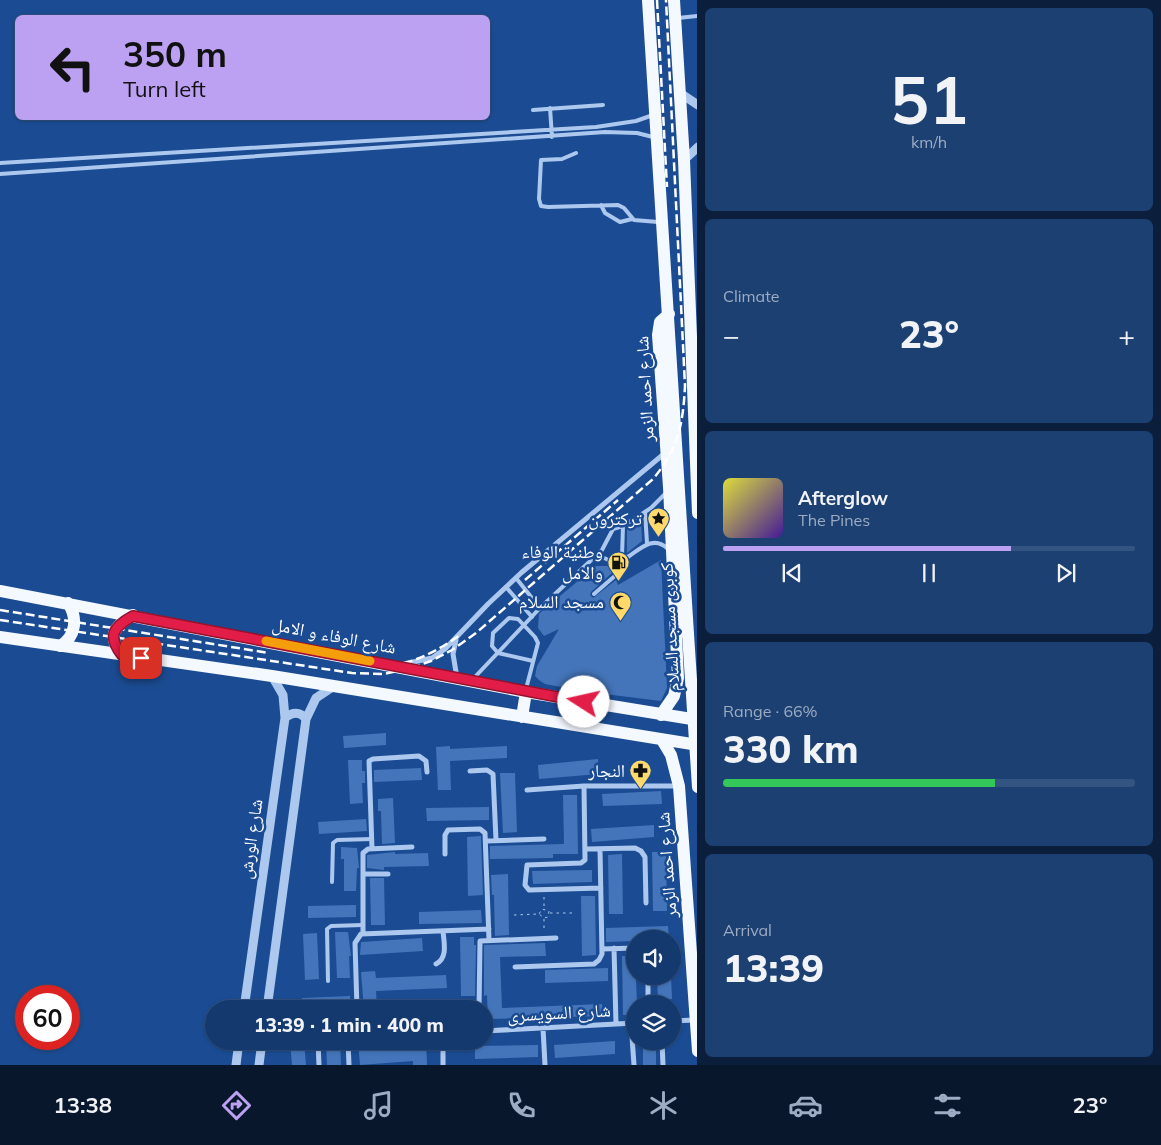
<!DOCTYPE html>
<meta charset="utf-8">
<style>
body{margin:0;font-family:Mulish,"Noto Naskh Arabic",sans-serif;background:#1d4073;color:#f1f3f6;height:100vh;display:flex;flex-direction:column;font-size:19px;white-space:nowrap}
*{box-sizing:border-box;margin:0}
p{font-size:16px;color:#9dacc2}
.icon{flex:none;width:28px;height:28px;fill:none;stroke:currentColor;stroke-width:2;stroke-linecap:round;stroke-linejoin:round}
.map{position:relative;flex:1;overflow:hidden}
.sheet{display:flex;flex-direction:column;gap:8px;padding:8px;background:#0b1f3c;width:464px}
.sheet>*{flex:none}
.hud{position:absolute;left:15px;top:15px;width:475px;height:105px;border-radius:8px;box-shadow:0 1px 4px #0004,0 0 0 1px #335381;background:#bca0f2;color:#111;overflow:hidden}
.fabs{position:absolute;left:626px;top:930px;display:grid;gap:10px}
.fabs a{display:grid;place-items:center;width:55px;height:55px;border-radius:50%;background:#14396e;box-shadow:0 1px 4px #0004,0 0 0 1px #335381;font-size:25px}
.speed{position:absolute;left:15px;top:985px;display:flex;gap:10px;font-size:25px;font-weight:700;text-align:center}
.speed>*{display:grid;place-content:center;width:65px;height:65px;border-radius:50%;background:#14396e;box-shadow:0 1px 4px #0004,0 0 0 1px #335381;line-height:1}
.speed .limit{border:8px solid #d22;background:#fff;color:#111}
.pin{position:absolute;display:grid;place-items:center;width:42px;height:42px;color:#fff;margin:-21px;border-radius:10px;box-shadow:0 2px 8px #0006}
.me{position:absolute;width:55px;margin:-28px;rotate:280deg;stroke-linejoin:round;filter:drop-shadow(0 0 4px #0008)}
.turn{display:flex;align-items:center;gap:18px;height:105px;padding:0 25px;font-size:22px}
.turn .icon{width:65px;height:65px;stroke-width:2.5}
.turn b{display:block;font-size:35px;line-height:42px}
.big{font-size:38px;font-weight:800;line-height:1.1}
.sheet .tile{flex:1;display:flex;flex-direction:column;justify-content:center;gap:8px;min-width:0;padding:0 18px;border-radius:8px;background:#1d4073}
.sheet .dial{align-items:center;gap:0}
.dial b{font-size:65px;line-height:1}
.song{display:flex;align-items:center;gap:15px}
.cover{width:60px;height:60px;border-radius:8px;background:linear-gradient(135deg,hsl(60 70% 55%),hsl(260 70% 35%))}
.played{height:5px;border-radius:2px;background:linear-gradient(90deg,#bca0f2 70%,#335381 70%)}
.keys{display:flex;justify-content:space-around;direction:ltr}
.heat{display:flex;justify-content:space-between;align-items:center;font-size:28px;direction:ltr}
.charge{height:8px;border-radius:4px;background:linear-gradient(90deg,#34c759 66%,#335381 0)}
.trip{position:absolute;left:205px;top:1000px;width:288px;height:50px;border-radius:25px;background:#14396e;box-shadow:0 1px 4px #0004,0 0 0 1px #335381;font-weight:800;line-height:50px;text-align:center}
.tab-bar{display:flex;height:80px;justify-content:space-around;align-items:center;background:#08172c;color:#9dacc2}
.tab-bar .icon{width:35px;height:35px}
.tab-bar .active{color:#bca0f2}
.tab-bar b{font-size:22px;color:#f1f3f6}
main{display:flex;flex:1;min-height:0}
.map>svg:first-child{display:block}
</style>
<main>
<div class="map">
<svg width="698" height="1065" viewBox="0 0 698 1065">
<rect width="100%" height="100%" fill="#1b4c93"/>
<path fill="#4475ba" d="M641,519l1,22 -15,12v-25z
M661,560l6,128 -6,13 -73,-9 -43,-8 -6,-4 -4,-4 2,-10 22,-37 -15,7 -6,-8 1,-14 3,-3 54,-45h14l3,6 -22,20 -1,3 3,3 23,-18 2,5z
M386,733v12l-42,3 -1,-12z
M450,746v3l57,-3v12l-57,3 1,29h-13l-2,-43z
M598,759l1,15 -60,5 -1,-14z
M348,760h14v11h3v12h-3l1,20 -13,1z
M421,768l1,12 -48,2v-12z
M500,773h15l2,59 -14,1z
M661,791l1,13 -59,2 -1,-12z
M563,795h14l1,59h-25v4l-63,1v-13l74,-2z
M393,798l2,45 -13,1 -1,-33h-3v-12z
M489,807v13l-62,1 -1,-13z
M366,819l1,12 -48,3 -1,-12z
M654,825v12l-62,5 -1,-13z
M481,836l2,59 -15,1 -1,-59z
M341,847l16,1 2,20h-2l-1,23h-12v-32h-3z
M395,852v2l33,-1 1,13 -45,1v3l-17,-2v-13z
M652,852h14l1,59h-14z
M622,854l1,60h-14l-1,-59z
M592,870v12l-59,2 -1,-13z
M508,874l1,61 -14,1 -1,-41h-2l-1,-20z
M370,878h14l1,47h-14z
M581,896h14l1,59 -14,1z
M356,905v12l-48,1v-12z
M481,910l1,13 -63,1v-12z
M668,926l1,13h-34v2l-29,1v-14z
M335,932h13l3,24h-2l1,22h-13z
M317,933l2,46 -14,1 -2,-46z
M460,937h14v8h2l-1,51h-14z
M422,938l1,13 -63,4 1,-13z
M545,943l1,13 -46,1 2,51 100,-4 1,12 -115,3 -1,-24 -3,1v-51z
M622,956h13l2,48h-2v11h-12z
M608,968v13l-63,2v-13z
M375,971l1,7 70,-3 1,13 -71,3 1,18h-13l-3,-37z
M657,976h14l1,23 -14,1z
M350,996v12l-48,1v-11z
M290,1041h14l2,24h-14z
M326,1041h14l1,24h-14z
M358,1041h68l1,24h-14v-4l-53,4z
M615,1041v13l-60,4 -1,-13z
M643,1041h13v24h-13z
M538,1045v12l-63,2v-13z"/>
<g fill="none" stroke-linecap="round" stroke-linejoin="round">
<path stroke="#acc8ef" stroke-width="1" stroke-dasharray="2.5 4" stroke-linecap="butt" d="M544,897v11
M550,913h24
M514,915l25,-1 5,4 4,-1 1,-6 -7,-2 -3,5
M544,919v13"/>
<path stroke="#acc8ef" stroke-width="4" d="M678,18l20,-2
M550,108l2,29
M533,110l70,-5
M576,153l-14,6 -21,1 -2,39 2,7 7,1 70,-2 6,3 10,12 24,2
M0,163l596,-36 40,-6 17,-6
M0,174l605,-42 32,1 16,4
M601,205l4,8 15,9 12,-3
M665,494l-14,14 -28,18 -1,30 6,1c13,-9 26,-22 40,-8
M645,512l2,31
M597,555l14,6 11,-5
M516,578l24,30
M506,587l26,30
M594,594l22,-19 1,-7 -6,-7
M473,679l67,-71 62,-58 11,-21 10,-3
M526,689l12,-46 -3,-6 -17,-18 -9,-1 -16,15 -1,13 6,7 35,8
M332,882l1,-39 4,-3 35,-1
M328,981l-1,-52 4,-3 32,-1"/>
<path stroke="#acc8ef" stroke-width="5" d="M456,640l-3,14 4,24
M404,664l28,-6 13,-9 43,-45 33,-31 144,-120
M470,771l17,-1 6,4 3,66
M584,786l1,74 -4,3 -54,2 -2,20 4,5 72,-2
M527,790l57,-4h95
M486,841l58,-2
M372,849l-3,-88 4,-2 46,-3 7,5 1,11
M586,849l49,-1 6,3 4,6 1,46
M445,854v-19l3,-5 32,-1 5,4 4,107
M363,874h25
M363,933v-80l5,-4 44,-2
M614,948l2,76
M602,949l33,-1
M436,964c12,-6 8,-21 7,-33
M515,967l79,-3 5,-4 3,-6 -2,-105
M648,976v28
M357,1009l-2,-66 6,-9 128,-5
M479,1009l1,-68 76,-3
M672,1021l22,-1
M631,1023l3,42
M543,1028l2,37
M484,1031l151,-8
M318,1041l1,24
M348,1041l1,24
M662,1041l1,24
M443,1065v-16l3,-8"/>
<path stroke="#acc8ef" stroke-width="9" d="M680,93l18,12
M684,160l14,-13
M285,718c7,-6 15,-7 21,1
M244,1009l41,-291 -2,-23 -11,-19
M267,1009l39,-290 10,-21 18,-12
M236,1065l3,-24
M259,1065l3,-24"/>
<path stroke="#f4f8ff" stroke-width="12" d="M648,0l40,634
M674,0l10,160 14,353
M0,591l526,101 172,28
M0,637l272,39 426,69
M60,646c16,-9 18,-28 8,-43
M122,655c-15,-19 -9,-28 11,-40
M661,715l13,-19 4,-18 -9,-191 -11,-152 2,-13 9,-8
M522,717l4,-25
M662,740l9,15 8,31 19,265"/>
<path stroke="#fff" stroke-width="2.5" stroke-dasharray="9 4" stroke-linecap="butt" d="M657,0l10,187
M525,580l93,-80
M0,610l269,43
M0,620l352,53 31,1 25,-5 23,-8 21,-11 24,-17 177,-154c25,-30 30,-54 32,-93l-19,-386
M378,666c30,1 58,-14 82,-31"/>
<path stroke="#f4f8ff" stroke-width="12" d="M688,634l10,153"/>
</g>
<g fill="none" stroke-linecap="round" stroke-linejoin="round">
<defs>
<path id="route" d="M141,658l-19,-3c-15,-19 -9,-28 11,-39l451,86"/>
</defs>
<use href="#route" stroke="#92132f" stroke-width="12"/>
<use href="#route" stroke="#e11d48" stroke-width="9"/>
<path stroke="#f59e0b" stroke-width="9" d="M266,641l104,20"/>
</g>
<defs>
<symbol id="sight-pin" viewBox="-11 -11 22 30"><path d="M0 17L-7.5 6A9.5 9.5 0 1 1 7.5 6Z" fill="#ffd96a" stroke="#1b4c93"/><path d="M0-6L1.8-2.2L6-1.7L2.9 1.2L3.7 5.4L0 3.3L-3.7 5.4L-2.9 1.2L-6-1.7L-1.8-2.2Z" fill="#111"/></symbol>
<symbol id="fuel-pin" viewBox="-11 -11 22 30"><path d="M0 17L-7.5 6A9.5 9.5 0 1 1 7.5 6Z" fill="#ffd96a" stroke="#1b4c93"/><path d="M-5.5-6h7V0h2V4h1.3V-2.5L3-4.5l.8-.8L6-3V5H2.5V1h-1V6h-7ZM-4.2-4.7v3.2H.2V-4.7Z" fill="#111"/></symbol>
<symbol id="mosque-pin" viewBox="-11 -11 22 30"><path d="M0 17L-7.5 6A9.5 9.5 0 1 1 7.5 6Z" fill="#ffd96a" stroke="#1b4c93"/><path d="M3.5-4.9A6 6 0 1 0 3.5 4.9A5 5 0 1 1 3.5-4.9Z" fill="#111"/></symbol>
<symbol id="pharmacy-pin" viewBox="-11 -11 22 30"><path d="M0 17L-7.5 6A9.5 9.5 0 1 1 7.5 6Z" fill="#ffd96a" stroke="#1b4c93"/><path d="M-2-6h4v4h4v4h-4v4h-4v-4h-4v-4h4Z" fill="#111"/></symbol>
</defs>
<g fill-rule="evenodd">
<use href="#sight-pin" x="646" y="506" width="25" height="34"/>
<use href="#fuel-pin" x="606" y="550" width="25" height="34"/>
<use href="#mosque-pin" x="608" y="590" width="25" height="34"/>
<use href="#pharmacy-pin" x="628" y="758" width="25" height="34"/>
</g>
<g text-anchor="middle" stroke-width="5" stroke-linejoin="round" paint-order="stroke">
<g font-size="18" fill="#fff" stroke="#1b4c93">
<text transform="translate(645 389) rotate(-93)" y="6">شارع احمد الزمر</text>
<text transform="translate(670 627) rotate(-93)" y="6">كوبرى مسجد السلام</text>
<text transform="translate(334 636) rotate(11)" y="6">شارع الوفاء و الامل</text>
<text transform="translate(251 839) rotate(-82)" y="6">شارع الورش</text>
<text transform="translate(667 865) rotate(-94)" y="6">شارع احمد الزمر</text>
<text transform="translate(559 1013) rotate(-3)" y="6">شارع السويسرى</text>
</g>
<g font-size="18" fill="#fff" stroke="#1b4c93" text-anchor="end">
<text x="642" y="525">تركترون</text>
<text x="603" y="558">وطنية الوفاء<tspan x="603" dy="21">والامل</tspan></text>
<text x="604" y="608">مسجد السلام</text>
<text x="625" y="777">النجار</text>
</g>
</g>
</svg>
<div class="fabs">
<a><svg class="icon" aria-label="sound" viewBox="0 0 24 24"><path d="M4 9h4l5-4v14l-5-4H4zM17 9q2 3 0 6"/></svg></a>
<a><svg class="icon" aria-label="layers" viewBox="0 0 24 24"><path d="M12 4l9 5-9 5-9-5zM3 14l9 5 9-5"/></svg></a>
</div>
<div class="speed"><div class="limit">60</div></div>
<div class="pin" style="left:141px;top:658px;background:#d93025"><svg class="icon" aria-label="arrive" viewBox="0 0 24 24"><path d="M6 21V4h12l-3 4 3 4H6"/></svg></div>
<svg class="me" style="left:584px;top:702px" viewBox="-20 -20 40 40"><circle r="19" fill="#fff"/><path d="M0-13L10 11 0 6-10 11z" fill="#e11d48"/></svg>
<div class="trip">13:39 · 1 min · 400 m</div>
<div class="hud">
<div class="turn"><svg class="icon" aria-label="left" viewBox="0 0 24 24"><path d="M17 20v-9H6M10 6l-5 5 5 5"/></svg><div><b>350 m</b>Turn left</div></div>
</div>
</div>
<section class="sheet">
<div class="tile dial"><b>51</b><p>km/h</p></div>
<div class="tile"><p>Climate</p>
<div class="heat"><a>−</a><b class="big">23°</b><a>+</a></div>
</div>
<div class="tile">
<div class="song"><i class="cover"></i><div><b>Afterglow</b><p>The Pines</p></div></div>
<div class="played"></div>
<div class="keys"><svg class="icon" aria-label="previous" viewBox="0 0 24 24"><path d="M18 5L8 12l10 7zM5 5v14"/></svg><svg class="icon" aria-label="pause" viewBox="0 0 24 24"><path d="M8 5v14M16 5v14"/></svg><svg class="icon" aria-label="next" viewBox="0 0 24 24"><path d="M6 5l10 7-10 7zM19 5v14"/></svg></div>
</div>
<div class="tile"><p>Range · 66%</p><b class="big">330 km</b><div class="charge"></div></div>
<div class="tile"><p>Arrival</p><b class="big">13:39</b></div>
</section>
</main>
<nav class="tab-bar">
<b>13:38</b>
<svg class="icon active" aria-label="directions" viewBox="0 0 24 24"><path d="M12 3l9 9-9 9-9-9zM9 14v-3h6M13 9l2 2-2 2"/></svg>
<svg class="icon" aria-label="music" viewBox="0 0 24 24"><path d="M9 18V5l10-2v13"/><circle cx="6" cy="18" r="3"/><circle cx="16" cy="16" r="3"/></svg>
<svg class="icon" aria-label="phone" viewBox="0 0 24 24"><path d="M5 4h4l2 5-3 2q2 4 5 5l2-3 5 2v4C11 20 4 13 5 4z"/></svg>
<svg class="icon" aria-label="climate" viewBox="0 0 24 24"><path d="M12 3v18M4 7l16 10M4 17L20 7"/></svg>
<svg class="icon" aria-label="car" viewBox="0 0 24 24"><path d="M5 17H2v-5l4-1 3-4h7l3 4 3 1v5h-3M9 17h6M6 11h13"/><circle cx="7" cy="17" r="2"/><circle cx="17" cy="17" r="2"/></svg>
<svg class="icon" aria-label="filters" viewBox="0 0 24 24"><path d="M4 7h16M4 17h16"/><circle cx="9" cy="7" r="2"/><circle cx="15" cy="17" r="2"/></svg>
<b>23°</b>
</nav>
